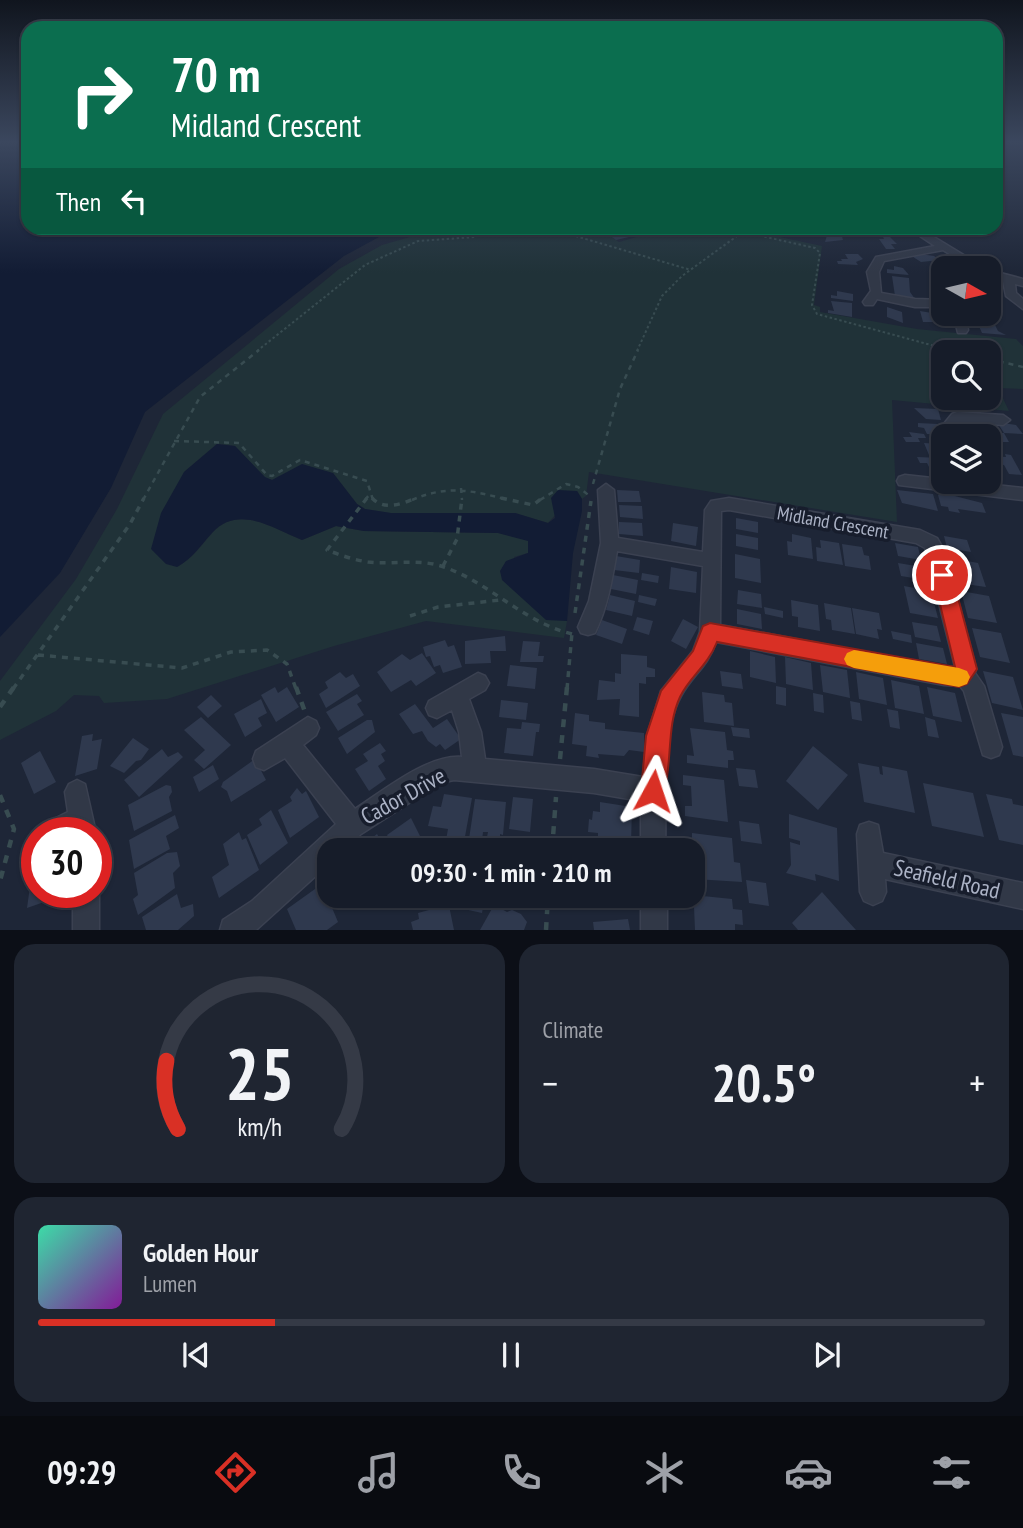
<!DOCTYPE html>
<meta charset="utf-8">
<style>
body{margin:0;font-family:"PT Sans Narrow",sans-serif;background:#1f2531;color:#f1f3f6;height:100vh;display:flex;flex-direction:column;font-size:26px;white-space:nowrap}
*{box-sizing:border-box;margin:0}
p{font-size:23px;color:#9ea1a8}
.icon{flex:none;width:38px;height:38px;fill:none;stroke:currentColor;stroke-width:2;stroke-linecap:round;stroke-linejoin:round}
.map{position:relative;height:930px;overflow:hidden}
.panel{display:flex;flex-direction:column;gap:14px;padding:14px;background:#0c0f17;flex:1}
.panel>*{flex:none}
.top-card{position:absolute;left:21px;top:21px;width:982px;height:214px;border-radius:21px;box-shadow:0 2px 5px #0004,0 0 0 2px #353a46;background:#0b6e4f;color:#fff;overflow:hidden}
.needle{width:46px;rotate:98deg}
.controls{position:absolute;left:931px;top:256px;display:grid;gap:14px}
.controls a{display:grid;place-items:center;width:70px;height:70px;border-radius:14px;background:#161c29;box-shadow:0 2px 5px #0004,0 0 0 2px #353a46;font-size:35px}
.speed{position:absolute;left:21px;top:817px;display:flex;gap:14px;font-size:35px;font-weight:700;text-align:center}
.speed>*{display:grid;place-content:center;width:91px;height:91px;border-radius:50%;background:#161c29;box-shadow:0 2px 5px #0004,0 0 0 2px #353a46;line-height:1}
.speed .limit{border:10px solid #d22;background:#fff;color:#111}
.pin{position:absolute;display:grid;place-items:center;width:60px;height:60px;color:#fff;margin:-30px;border:4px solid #fff;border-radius:50%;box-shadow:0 2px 7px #0007}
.me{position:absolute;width:77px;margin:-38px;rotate:5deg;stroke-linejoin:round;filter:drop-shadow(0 0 5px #0008)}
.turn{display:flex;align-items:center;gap:24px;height:147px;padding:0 35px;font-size:32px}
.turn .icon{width:91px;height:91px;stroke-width:2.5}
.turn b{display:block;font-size:49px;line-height:60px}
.then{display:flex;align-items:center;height:66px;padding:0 35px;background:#0003;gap:14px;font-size:26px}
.big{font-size:52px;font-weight:800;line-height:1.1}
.panel .tile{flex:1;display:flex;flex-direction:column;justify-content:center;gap:10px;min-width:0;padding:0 24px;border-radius:21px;background:#1f2531}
.panel .dial{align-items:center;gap:0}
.dial svg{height:182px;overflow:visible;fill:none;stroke:#353a46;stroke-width:7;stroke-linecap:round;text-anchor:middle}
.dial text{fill:#f1f3f6;stroke:none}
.song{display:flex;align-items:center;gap:21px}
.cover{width:84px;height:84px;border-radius:10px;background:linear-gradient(135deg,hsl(160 70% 55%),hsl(290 70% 35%))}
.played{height:7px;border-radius:4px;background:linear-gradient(90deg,#d93025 25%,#353a46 25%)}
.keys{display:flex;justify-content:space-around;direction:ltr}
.heat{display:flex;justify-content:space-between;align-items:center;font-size:38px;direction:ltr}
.panel .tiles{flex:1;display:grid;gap:14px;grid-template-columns:1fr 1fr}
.tile:last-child{grid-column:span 2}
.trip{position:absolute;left:317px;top:838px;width:388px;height:70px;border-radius:21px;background:#161c29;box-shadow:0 2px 5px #0004,0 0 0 2px #353a46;font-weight:800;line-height:70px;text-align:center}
.tabs{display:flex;height:112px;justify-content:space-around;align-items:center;background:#090b10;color:#9ea1a8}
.tabs .icon{width:49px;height:49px}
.tabs .on{color:#d93025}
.tabs b{font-size:32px;color:#f1f3f6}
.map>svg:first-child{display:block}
</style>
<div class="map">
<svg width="1023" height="930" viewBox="0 0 1023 930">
<rect width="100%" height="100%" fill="#1e2637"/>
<path fill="#203238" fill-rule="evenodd" d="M441,228h158l20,14 49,-14h93l-5,4 66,14 -8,59 6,2v5l97,17 99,10 7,7v43l-25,-1 11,23 -117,-11 5,122 -308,-50 -3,24 -4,3 -5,-8 -29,32 -33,-10h-125l-25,-4 -8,-5 -24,-31 -54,3 -6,4 -8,-2 -30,-32 -18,-2 -33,28 -7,95c16,-9 23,-20 35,-34 26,-29 61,-5 90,7l34,-14 28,5 134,2 30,7v13l-14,4 53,64 2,-11 -5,28 -138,-17 -92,25 -167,53 -63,4 -5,-7 -25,-1 -18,16 -56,29v-59l76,-102 41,-70 46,-95 176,-145 43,-24zM943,352h46v45h-46z"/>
<path fill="#121c34" d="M0,143h28v85h383l-32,9 -35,19 -199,156 -34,76 -51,85 -60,64z
M217,444l18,2 30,31 7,3 30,-16 31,9 24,31 8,5 26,4h124l33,10 7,-5 -4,-20 7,-8 19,1 5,8v12l-9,42 -6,68 -21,-1 -44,-40 -2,-9 6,-10 22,-8v-12l-30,-8 -134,-2 -28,-5 -34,14c-29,-12 -64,-36 -90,-7 -12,13 -19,25 -35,34l-11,-3 -15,-15 10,-36 23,-41z"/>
<path fill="#2f394e" d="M599,228h16l14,9 -13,3z
M828,232l13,1 2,7 -18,2z
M883,237h7l7,7h-6l4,5h-9l-7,-10h5z
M845,254h13l5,5 -7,3 2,3 -20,-1 -1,-3h5l-1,-2h7z
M920,254l14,2 6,4 -19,2 -11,-7z
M894,266l9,2 6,7 -22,-2v-4l7,1z
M892,276l17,2 1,14 5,7 -20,-3z
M837,291l16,3v7l-22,-3v-3l6,1z
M831,301l21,2v14l-24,-4v-3l6,1z
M887,307l15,5 1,11 -16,-6z
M920,311l18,3 1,8h-16z
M989,312l12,3h-11l8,16 8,4 -24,-2 -8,-18z
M914,408l24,1 3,11 -15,-1z
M962,420l20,3 5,9 -20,-2z
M997,422l19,3 7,9 -19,-1 5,9h-8l-5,-9h8z
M918,423l20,1 5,11 -16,-1 -3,-6 -6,-1z
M909,432l15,2 2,4h-8l2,4h-14l-3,-5h9z
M924,443l17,1 2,12 -14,-1z
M1005,454l6,1 11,20 -13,-1 -5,-9 -9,-1 5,9 -11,-1v-16l17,1z
M917,457l24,1 2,12 -13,-1 -3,-6h-7z
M617,490l22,1 2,11h-23z
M897,490l36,4 5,17 -36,-8z
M943,493l39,10 4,10 -28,-4 2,4 -11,-2 -1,-4 -7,-1 -3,-11z
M619,505l23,1 1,13 -23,-2z
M736,518l22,4v11l-22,-4z
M619,522l23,1 1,13 -24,-2z
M673,523l25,4 -2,19 -25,-5z
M736,534l22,4v12l-22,-4z
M792,534l19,4 2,21 -25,-4 -1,-14 5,1z
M944,536l23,4 4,12 -24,-4z
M820,540l19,3 4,22 -26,-4 -1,-14 5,1z
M895,543l23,4 3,13 -23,-4z
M842,544l20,3 2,8 5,1 2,14 -26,-4z
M735,554l25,5 1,24 -26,-5z
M616,556l24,4 -1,13 -25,-3z
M951,558l27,5 8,24 -28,-4z
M898,563l24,4 3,13 -24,-4z
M671,567l26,5 -1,21 -27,-4z
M642,573l17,3 -1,7 -17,-3z
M613,575l25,5 -2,14 -25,-5z
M904,586l27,5 7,27 -28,-5z
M738,590l23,4 1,14 -25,-4z
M961,591l28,5 8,27 -29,-5z
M610,595l25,6 -3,15 -26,-6z
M639,595l18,4 -2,7 -17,-4z
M791,600l27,5 2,26 -22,-4v-10l-6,-1z
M824,603l27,5 4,26 -23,-4 -1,-10 -5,-1z
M764,607l19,4v7l-18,-4z
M852,608l27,5 3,17 -5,-1 2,10 -23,-5z
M737,609l24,5 1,15 -25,-5z
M637,617l16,4 -4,14 -16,-5z
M683,619l15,8 -12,22 -15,-8z
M602,620l25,9 -5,15 -26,-9z
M912,622l25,4 4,16 -26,-5z
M972,628l29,5 9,30 -30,-6z
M891,631l20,4 1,8 -19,-4z
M505,636l1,15h-16l1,12 -26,1v-23z
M445,640l3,7 6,-2 8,22 -19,6 -3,-8 -6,2 -4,-11 -4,1 -3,-10z
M523,641l17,1 -2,14h6l-1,6h-23z
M916,643l27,5 4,16 -28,-5z
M750,651l25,6 1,26 -26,-6z
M422,653l14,20 -20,13 -5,-6 -20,12 -14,-20 25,-18 8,6z
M621,654l26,2v11l8,2v8h-9v7l-7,-1v34l-20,-2 1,-16 -23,1 2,-20 16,2v-9l6,1z
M785,657l26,6 2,27 -27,-6z
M510,665l27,3 -2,21 -28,-3z
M820,665l27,5 3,28 -27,-6z
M720,671l21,3 2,15 -21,-3z
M983,671l30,6 10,33 -31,-7z
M340,672l6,6 7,-4 7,12 -34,22 -7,-14 9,-6 -3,-6z
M856,672l27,6 4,27 -28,-6z
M891,680l28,6 5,28 -29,-6z
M776,686l10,2v18l-10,-2z
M275,687l3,6 9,-6 12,20 -23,15 -15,-27z
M927,687l28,6 7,29 -29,-6z
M702,692l22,3 1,7 7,1 2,23 -30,-4z
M813,693l10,2 1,18 -10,-2z
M357,694l5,7 -5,3 7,11 -26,16 -12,-19z
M211,695l11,11 -14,12 -11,-11z
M261,699l6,14 -9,5 4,8 -17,11 -11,-23z
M501,700l27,3 -2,17 -27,-3z
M850,701l10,2 2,18 -10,-2z
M415,704l18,24 14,-9 14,20 -16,11 -5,-6 -4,3 -8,-6 -6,-10 -9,3 -14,-20z
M887,709l11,2 2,18 -10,-2z
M575,713l14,2v6l16,2v6l39,4v19l-15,-2 -5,6 -26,-2 1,4 -13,-2 1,-10 -15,-2z
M1001,713l22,4v40l-10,-2z
M201,717l30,28 -27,24 -10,-9 11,-10 -21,-20z
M925,717l10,3 4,18 -11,-2z
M367,720h5l3,12 -28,22 -9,-16z
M522,722l18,2 -1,8h-3l-3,24 -29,-3 3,-25 14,1z
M731,727l18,2 1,9 -17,-2z
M690,728l35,4 2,18 6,1 1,9h-6v8l-41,-5v-8l7,1z
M93,734l-1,7 10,-2 -5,30 -22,7 7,-40z
M133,738l16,11 -8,11 -5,1 -12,12 -14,-7z
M380,743l6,8 -5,3 4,7 -7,5 8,13 -17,12 -14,-22 13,-8 -5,-7z
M813,746l35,29 -30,35 -32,-29z
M162,749l6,8 10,-5 5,5 -44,40 -15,-17z
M40,751l16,31 -22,12 -13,-31z
M255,759l11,21 -35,22 -4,-11 -6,-4 2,-5z
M858,763l21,4 1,7 3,1 -1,-9 25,5 8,42 -51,-11z
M213,765l6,14 -20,13 -6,-15z
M736,768l19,2 3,18 -19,-2z
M683,775l41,5 4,42 -43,-6v-10h7l-1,-20 -8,-1z
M923,783l50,10 11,44 -52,-11z
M166,785l5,1 1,6 -3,5 3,14 -38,20 -6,-26z
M297,788l5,6 4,-3 13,26 -29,21 -12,-28 14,-9 -2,-4z
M444,794l28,4 -8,44 -18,-2 2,-11 -20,-3 5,-20 8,1z
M986,794l26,5 1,5 10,2v39l-24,-5z
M513,797l20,2 -3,33 -21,-3z
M475,799l31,3 -3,33 -3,-1v4l-13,-1 1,-5h-5l-1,9 -13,-2z
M600,802l32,5 -1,38 -33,-4v-8l-10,-1 1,-13 3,1 1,-9 7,1z
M271,810l17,33 -28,22 -13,-30 15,-10 -3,-6z
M789,814l48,14 2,53 -24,-7 1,7 -30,-8 5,-8 -1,-23 10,3v-4l-11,-3z
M175,815l4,13 -13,8 4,13 -36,20 -5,-29z
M411,818l13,26 -8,6 -6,-3 -14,3 -9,-15z
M739,821l20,3 3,20 -21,-3z
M239,832l3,8 4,-2 13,32 -40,28 -7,-21 17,-12 -6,-21z
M692,833l40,5 2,24 6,1 2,19 -47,-3 -1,-11 4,1 -2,-24 -4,-1z
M377,834l9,16h-30z
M177,852l3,14 -7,7 2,15 -37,27 -5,-16 5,-4 -4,-22 33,-20z
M37,870v22l33,1 -43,15 5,-36z
M746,880l20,3 3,23 -20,-3z
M322,884l16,38 -11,8h-31l-9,-21z
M822,892l23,26 11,12h-58l-6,-7z
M177,894l4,14 12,-4 1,12 -16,14h-32l-4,-13z
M693,895l39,4 1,10 9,1 1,15 -8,-1v6h-40l-1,-23 -8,-1v-10z
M440,896h7l7,34h-41l-2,-8 8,-3 -1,-6 11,-3 -2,-10z
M462,896h23l-3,17 -23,-5z
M601,896h33l1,11 -34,-4z
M494,905l13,7 5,-2 9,4 6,8 -3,8h-44z
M628,919l2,11h-36l-1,-8z"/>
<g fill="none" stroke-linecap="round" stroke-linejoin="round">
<defs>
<path id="minor" d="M908,228h11l66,40h-13l-29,-18 -59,11 -5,11 2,21 34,6 28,1v7h-28l-38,-8 -4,6h-8l-2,-3 8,-11 -4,-19 9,-15 59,-11z
M989,270l34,9v7l-8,-2 1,9 7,6v10l-17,-13 -3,-15 -14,-5z
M953,313h12l3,17 -2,3h-8z
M957,412l46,3 7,5 -7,5 -42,-3 -3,4 1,10h-15l-1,-11 9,-11z
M905,475l118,13v12l-124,-15 -2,-4 2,-4z
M606,484l8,6 4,48 85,14 2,-42 6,-9 18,-3 191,32 17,8 8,14 31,117 -1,4 9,13 18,61 -3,8 -8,3 -8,-3 -19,-64 -4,-5 -16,-1 -228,-43c-9,26 -23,32 -35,54 -22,40 -14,109 -16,154h-24v-49l-47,-8 -140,-13 -14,3 -79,51 -18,16h-14v14l-73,66h-36l3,-10 29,-19 84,-77 -51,-66 -21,12 -8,-3 -3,-8 3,-8 52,-34 8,4 3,7 -3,7 -13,10 52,64c28,-18 73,-55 107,-52l-3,-25 -7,-22 -15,8 -8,-3 -3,-7 3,-7 49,-28 7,3 4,7 -4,7 -16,9 12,33 4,27 109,10 49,8 4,-41 14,-45 32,-40 7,-19 3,-66 -86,-15c-5,29 -9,55 -22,82l-7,2 -7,-2 -3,-6 11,-26 12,-58 -3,-53zM729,510l187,33 9,5 30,119h-11l-224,-42 1,-114z
M77,780l8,4 11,49h-55l3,-9 24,-12 -3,-20 4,-8z
M869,822l9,3 5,28 140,30v26l-138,-30 1,13 -4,9 -9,4 -9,-4 -4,-9 -3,-58 3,-9z
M96,885l3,7v38h-26v-38h23z
M641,896h26v34h-26z"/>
</defs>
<use href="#minor" stroke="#3b4151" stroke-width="3"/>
<path stroke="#384c51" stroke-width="2" stroke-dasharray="2.5 2.5" stroke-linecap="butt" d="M558,228l4,4 129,38
M746,229l11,6 58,13 5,5 -8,52 5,9 136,37
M257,351l108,-86 53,-24 57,-4 11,-9
M637,351l25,-55 20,-20 66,-48"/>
<path stroke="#384c51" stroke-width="2.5" stroke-dasharray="5 5" stroke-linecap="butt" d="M948,350l7,2
M989,359l34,8
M174,441l65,2 28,32 5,1 28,-16 67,21 6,19
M593,484l27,-95 18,-39
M461,488l1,12
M143,500l57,-103 59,-47
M365,500l4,-5
M412,500c34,-15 60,-10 96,0
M540,500l26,-16 12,3 13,10"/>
<path stroke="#384c51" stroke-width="3.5" stroke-dasharray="6 6" stroke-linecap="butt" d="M367,498l-40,52c13,5 27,10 41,12 26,3 51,-4 76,5 46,16 79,55 128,67
M372,498c12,13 30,6 44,0
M501,498l32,7 9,-7
M443,566l14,-27 5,-41
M575,613l16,-112
M410,616l28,-9 62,-7
M38,655l144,13 49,-16 36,-2 20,14 9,25
M13,689l117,-165 14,-26
M567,689l5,-56"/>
<path stroke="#384c51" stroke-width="4.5" stroke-dasharray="8 8" stroke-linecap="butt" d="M296,687l9,25
M0,707l14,-20
M560,759l7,-72
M0,795l14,34 -14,52
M552,850l4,-53
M546,930l2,-34"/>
<use href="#minor" fill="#313847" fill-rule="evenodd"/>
</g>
<linearGradient id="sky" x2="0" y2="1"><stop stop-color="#10151e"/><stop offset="0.52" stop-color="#3b475e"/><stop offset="1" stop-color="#3b475e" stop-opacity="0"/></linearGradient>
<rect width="1023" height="273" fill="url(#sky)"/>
<path fill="#d93025" stroke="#8d1f18" stroke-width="2" d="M942,568l10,7 25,94 -10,15 -8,3 -242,-45c-10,25 -27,34 -37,55 -15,32 -6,70 -19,102l-8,4 -9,-4 -3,-8 5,-55 15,-45 32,-40 10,-25 7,-3 245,44 -22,-92z"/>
<path fill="#f59e0b" d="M854,650l105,18 8,3 3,6 -3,7 -8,3 -105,-19 -7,-3 -3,-6 3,-6z"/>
<g text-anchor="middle" stroke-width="7" stroke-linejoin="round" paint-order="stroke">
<g font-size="19" fill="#abb2c5" stroke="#171d2c">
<text transform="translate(833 522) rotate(10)" y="7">Midland Crescent</text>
</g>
<g font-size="23" fill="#abb2c5" stroke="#171d2c">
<text transform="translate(403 796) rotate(-29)" y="8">Cador Drive</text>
<text transform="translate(947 879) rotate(13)" y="8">Seafield Road</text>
</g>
</g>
</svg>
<div class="controls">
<a><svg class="needle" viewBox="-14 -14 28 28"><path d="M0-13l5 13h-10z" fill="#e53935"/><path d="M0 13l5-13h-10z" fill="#9ea1a8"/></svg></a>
<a><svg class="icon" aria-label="search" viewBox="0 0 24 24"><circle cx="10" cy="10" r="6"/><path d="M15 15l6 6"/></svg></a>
<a><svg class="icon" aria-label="layers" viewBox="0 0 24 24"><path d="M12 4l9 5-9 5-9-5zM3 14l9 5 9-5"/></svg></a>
</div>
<div class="speed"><div class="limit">30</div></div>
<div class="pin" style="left:942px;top:575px;background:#d93025"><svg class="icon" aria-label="arrive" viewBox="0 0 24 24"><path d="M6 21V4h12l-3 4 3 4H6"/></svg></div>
<svg class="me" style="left:653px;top:791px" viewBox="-20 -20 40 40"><path d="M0-17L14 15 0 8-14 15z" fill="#d93025" stroke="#fff" stroke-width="4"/></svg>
<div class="trip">09:30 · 1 min · 210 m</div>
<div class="top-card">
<div class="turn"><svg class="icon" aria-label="right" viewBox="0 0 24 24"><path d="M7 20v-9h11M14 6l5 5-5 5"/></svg><div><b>70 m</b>Midland Crescent</div></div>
<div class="then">Then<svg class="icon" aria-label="left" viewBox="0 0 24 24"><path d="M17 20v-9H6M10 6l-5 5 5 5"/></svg></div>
</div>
</div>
<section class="panel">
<div class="tiles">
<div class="tile dial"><svg viewBox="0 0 100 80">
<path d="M14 69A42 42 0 1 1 86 69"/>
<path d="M14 69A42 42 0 0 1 9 39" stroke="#d93025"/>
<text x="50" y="56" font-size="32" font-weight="700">25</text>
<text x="50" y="72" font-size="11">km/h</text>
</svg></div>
<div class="tile"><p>Climate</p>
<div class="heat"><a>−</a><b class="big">20.5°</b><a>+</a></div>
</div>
<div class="tile">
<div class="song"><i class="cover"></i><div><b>Golden Hour</b><p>Lumen</p></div></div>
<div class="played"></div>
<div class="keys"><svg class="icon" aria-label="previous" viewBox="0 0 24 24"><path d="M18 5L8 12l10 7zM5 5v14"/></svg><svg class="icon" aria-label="pause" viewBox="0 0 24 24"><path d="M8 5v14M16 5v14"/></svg><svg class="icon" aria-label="next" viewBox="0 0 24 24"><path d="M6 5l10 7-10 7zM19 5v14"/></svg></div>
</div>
</div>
</section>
<nav class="tabs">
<b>09:29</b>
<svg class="icon on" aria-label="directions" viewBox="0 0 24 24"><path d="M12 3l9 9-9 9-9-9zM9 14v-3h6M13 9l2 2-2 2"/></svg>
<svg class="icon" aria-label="music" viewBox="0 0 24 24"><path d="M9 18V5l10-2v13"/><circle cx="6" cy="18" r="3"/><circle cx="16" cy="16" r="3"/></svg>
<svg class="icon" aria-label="phone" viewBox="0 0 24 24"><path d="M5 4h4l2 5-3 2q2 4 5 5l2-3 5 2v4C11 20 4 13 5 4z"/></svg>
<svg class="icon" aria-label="climate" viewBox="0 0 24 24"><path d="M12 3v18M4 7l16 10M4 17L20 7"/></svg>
<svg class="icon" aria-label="car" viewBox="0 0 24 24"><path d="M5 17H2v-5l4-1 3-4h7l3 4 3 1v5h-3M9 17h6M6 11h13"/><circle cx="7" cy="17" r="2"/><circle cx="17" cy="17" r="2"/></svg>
<svg class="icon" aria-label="filters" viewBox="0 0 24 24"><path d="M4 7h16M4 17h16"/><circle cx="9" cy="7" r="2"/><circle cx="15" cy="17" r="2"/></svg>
</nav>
